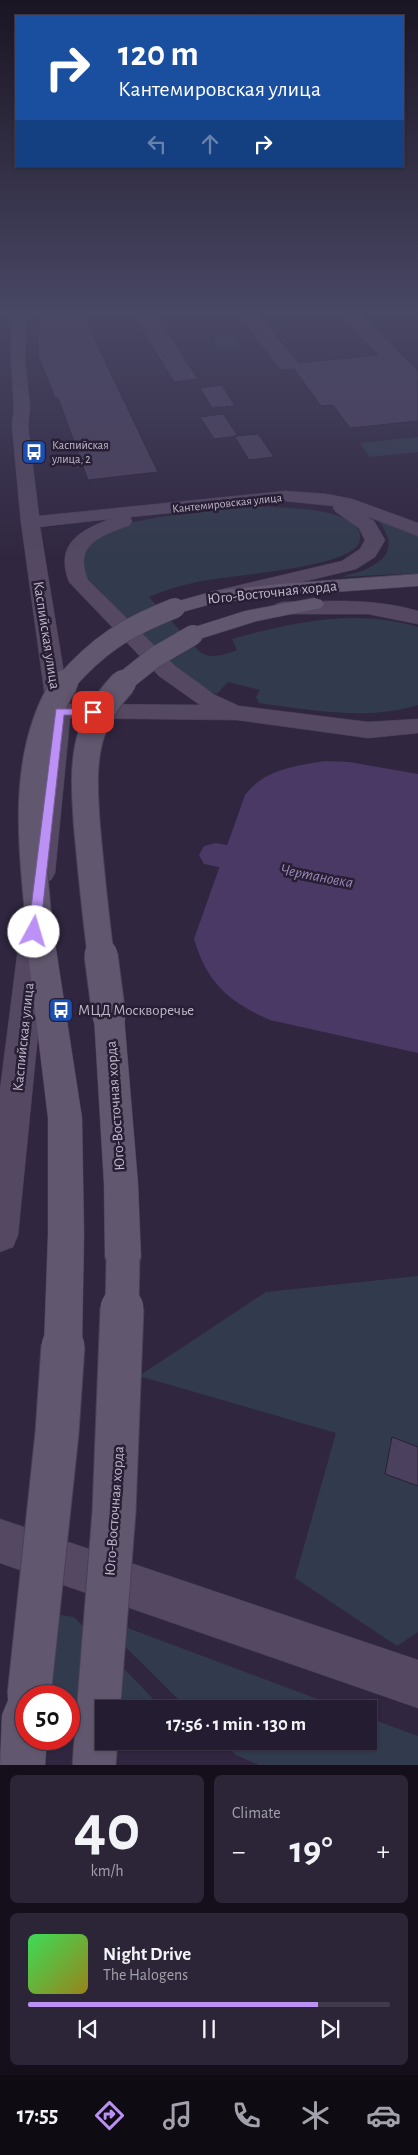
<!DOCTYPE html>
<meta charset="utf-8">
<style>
body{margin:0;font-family:"Alegreya Sans",sans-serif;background:#2c2538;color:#f1f3f6;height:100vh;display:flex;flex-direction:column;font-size:19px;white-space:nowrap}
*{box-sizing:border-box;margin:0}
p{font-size:16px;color:#a3a1ab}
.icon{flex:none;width:28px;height:28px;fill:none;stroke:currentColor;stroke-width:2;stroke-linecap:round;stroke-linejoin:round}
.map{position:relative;height:1765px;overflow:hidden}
.details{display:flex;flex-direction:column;gap:10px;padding:10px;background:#140f1a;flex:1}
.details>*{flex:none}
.guide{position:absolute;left:15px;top:15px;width:389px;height:152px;border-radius:0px;box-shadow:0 1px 4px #0004,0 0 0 1px #413a4c;background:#1a4fa0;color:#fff;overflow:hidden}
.speed{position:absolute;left:15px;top:1685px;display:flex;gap:10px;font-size:25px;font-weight:700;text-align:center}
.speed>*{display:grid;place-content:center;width:65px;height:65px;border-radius:50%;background:#241c30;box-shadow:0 1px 4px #0004,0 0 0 1px #413a4c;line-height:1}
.speed .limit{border:8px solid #d22;background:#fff;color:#111}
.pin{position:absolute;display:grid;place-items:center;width:42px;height:42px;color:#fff;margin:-21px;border-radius:10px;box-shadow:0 2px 8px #0006}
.me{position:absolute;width:55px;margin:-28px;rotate:6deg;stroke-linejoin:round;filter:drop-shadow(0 0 4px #0008)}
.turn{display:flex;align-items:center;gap:18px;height:105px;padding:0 20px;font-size:22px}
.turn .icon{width:65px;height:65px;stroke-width:2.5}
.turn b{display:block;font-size:35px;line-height:42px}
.lanes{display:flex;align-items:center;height:48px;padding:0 20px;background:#0003;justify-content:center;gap:25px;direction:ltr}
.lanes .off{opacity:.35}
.big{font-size:38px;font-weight:600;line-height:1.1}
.details .widget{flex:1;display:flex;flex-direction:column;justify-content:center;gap:8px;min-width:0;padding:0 18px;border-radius:8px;background:#2c2538}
.details .dial{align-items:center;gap:0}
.dial b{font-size:65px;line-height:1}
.song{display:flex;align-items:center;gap:15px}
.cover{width:60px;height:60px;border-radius:8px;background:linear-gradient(135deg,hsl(130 70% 55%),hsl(50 70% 35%))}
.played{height:5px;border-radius:2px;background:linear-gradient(90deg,#bb91f5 80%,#413a4c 80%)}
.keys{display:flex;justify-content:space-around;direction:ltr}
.heat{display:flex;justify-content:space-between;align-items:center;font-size:28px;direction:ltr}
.details .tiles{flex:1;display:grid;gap:10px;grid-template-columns:1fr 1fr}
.widget:last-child{grid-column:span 2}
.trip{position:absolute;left:95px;top:1700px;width:282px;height:50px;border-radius:0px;background:#241c30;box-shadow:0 1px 4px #0004,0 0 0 1px #413a4c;font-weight:600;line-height:50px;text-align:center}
.dock{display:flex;height:80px;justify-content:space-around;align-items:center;background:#0e0b13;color:#a3a1ab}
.dock .icon{width:35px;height:35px}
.dock .selected{color:#bb91f5}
.dock b{font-size:22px;color:#f1f3f6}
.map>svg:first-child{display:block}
</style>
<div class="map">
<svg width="418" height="1765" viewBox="0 0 418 1765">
<rect width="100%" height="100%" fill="#302640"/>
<path fill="#323a4d" d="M232,335l8,12 -21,2 -7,-12z
M418,437v15l-48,5 -10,-14z
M245,507c19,0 128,-3 114,36 -9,23 -112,31 -137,35 -24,3 -51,9 -73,19l51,55c11,8 26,2 37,-2l-5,-11c61,-17 124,-31 186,-12v78c-51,16 -107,5 -159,-2l-3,-6 4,-7 -32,-8 -11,12 -20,-7 -113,-109 -3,-25 5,-8 41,-22 33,-6z
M378,520l40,15v38l-75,4c5,-3 12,-4 19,-6 28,-12 35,-26 16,-51z
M418,1276v356l-21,14 -102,-68 41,-145 -197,-57 127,-84z
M22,1609l52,8 89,92h-59v13l-35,-9v-17h-43z
M93,1615l251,94h-156z
M369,1718l49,18v29h-159l-23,-10 -14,-14h147z"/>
<path fill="#4a3964" d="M325,761l24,1 69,12v111l-184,-37 -6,17 190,39v149l-148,-33c-41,-18 -63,-37 -76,-81l51,-144c20,-26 50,-29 80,-34z"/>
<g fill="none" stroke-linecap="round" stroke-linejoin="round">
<path fill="#4a3964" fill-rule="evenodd" d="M216,843l202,39v26l-214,-44 -5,-9 5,-9z"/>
</g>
<path fill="#4b405d" stroke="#2a2137" d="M39,311h42l77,161 -70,8 -30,-82h-3l-17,-42z
M131,311h23l44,68 -24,3z
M235,311h21l43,52 79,-8 -41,-44h22l59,60v50l-68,7 -17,-23 -12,1 -27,-37 -14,1z
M222,385l13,21 -23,2 -12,-20z
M223,414l15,22 -24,3 -14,-22z
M258,434l8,11 8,12 -25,3 -15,-24z
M392,1437l26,10v39l-33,-12z"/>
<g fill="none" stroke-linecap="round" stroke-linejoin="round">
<defs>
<path id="secondary" d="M12,311h14l-1,49 5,47 -2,19 11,90 246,-25 41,3 26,5 66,24v13l-52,-20 8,5 11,19 -10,17 -19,12 -138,33 -7,-2 -3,-4 3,-4 131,-31 18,-12 5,-9 -6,-12 -23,-16 -3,-4 1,-2 -49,-5 -155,16 2,4 -2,4c-29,11 -57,19 -42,55l87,86 40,29 24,11 129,16 50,-3v14l-50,5 -131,-18 -167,-2 -15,155 -4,7 -10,3 -10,-3 -4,-7 20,-162 -26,-189 -9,-96 2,-19 -3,-47zM110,519c-32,12 -55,26 -41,63l90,94 41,29 -131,-1 -29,-177z
M334,601c29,0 56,2 84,10v13l-50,-10h-85l-7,-2 -3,-4 3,-4 7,-2z
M34,922l10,3 4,8 -30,302 -5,12 -13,5v-162l20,-157 4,-8z
M0,1519l418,141v48l-418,-145z"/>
<path id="primary" d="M418,574v12l-139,10 -64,7 -40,11 -7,-2 -3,-4 3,-4 46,-13 65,-7z
M314,598l7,2 3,4 -3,4 -64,13 -64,20 -8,-1 -3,-5 3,-5 60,-19z
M40,925l10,3 4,8 28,182 2,117 -2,111 -5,14 -14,5 -14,-5 -5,-14 4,-111v-117l-22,-182 4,-8z
M109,1003l11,4 4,9 14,168 3,74 -5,13 -13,5 -13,-5 -5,-13 -1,-74 -10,-168 4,-9z
M26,1691l13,5h-13v43h21l-2,26h-45l2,-50 7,-17z"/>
</defs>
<use href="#secondary" stroke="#494156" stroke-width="1"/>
<use href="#primary" stroke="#494156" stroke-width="1"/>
<use href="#secondary" fill="#544862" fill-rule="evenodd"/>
<use href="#primary" fill="#61586f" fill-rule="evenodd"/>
<defs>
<path id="primary-bridge-far3" d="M64,684c35,-40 61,-56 111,-76
M121,684l34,-27 38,-22"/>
<path id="primary-bridge-far2" d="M40,936c-7,-84 -23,-178 25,-253
M101,957c-6,-44 -10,-87 -14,-130 -2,-30 -5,-63 4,-92 6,-20 18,-37 32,-52"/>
<path id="primary-bridge-far1" d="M101,955l8,61
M122,1309l1,-51"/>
<path id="primary-bridge" d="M29,1696l28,-263 6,-87
M94,1765l20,-253 8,-204"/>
</defs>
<use href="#primary-bridge-far3" stroke="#494156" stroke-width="21" stroke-linecap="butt"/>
<use href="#primary-bridge-far2" stroke="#494156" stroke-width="28" stroke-linecap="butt"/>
<use href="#primary-bridge-far1" stroke="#494156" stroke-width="35" stroke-linecap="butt"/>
<use href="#primary-bridge" stroke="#494156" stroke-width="45" stroke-linecap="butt"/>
<use href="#primary-bridge-far3" stroke="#61586f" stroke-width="20"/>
<use href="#primary-bridge-far2" stroke="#61586f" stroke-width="26"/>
<use href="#primary-bridge-far1" stroke="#61586f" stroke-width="33"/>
<use href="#primary-bridge" stroke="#61586f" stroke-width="43"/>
</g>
<linearGradient id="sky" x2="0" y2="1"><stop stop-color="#1a1523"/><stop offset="0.56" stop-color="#484764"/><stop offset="1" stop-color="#484764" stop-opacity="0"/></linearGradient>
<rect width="418" height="558" fill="url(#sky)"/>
<path fill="#bb91f5" stroke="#7a5e9f" d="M56,709h37l5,3 -5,3h-29l-24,217 -6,5 -6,-5z"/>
<defs>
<symbol id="bus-square" viewBox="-11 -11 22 22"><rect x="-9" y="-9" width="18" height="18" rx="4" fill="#1a4fb4" stroke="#281f35"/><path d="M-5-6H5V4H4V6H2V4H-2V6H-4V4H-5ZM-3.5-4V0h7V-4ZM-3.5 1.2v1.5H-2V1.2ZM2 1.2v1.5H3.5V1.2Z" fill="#fff"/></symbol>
</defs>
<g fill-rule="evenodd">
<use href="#bus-square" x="20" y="438" width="28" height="28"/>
<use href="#bus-square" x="47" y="996" width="28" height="28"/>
</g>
<g text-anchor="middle" stroke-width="5" stroke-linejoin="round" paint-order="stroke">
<g font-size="12" fill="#bfb7ca" stroke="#281f35" text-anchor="start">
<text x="52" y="449">Каспийская<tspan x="52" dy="14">улица, 2</tspan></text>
</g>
<g font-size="12" fill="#bfb7ca" stroke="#281f35">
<text transform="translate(227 503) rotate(-6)" y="4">Кантемировская улица</text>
</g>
<g font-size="15" fill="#bfb7ca" stroke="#281f35">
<text transform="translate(272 592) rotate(-6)" y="5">Юго-Восточная хорда</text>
<text transform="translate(47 635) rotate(81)" y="5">Каспийская улица</text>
<text transform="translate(23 1037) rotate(-84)" y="5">Каспийская улица</text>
<text transform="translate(115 1106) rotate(-94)" y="5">Юго-Восточная хорда</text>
<text transform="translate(114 1511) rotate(-86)" y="5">Юго-Восточная хорда</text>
</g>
<g font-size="15" fill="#bfb7ca" stroke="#281f35" text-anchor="start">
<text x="78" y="1015">МЦД Москворечье</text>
</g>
<g font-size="16" font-style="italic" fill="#9886b5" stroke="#281f35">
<text transform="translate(317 875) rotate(11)" y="6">Чертановка</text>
</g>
</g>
</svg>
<div class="speed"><div class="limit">50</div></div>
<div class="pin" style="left:93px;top:712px;background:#d93025"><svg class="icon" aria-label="arrive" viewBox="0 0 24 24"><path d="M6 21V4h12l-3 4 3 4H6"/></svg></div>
<svg class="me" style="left:34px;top:932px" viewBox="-20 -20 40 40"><circle r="19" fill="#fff"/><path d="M0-13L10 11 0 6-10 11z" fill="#bb91f5"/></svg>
<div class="trip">17:56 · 1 min · 130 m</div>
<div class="guide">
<div class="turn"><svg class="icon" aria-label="right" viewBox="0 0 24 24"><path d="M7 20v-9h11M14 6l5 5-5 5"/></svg><div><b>120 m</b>Кантемировская улица</div></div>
<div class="lanes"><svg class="icon off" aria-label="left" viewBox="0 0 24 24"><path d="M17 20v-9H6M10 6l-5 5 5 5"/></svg><svg class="icon off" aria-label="ahead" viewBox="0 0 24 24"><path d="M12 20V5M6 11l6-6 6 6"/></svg><svg class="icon" aria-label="right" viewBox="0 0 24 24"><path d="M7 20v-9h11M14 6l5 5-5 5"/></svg></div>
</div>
</div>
<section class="details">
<div class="tiles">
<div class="widget dial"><b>40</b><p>km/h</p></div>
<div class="widget"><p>Climate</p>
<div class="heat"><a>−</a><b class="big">19°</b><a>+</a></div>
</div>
<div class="widget">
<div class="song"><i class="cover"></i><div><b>Night Drive</b><p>The Halogens</p></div></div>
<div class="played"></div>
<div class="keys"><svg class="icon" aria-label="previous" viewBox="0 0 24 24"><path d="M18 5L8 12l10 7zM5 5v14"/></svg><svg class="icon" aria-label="pause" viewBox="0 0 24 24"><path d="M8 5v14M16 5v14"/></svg><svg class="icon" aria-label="next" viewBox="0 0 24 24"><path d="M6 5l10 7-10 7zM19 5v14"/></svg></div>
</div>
</div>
</section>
<nav class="dock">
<b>17:55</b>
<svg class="icon selected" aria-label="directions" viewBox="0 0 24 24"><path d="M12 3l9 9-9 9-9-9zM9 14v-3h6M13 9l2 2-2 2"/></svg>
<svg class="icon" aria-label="music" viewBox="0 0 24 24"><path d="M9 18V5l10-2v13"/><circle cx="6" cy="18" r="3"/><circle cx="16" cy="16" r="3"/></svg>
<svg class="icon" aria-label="phone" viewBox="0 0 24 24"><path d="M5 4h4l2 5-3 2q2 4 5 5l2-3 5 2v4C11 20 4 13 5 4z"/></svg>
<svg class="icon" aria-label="climate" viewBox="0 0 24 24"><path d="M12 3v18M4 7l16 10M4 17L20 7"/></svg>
<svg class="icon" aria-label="car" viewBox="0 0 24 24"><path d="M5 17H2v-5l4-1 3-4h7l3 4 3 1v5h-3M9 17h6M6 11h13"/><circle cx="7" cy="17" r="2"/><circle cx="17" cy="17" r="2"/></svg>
</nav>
